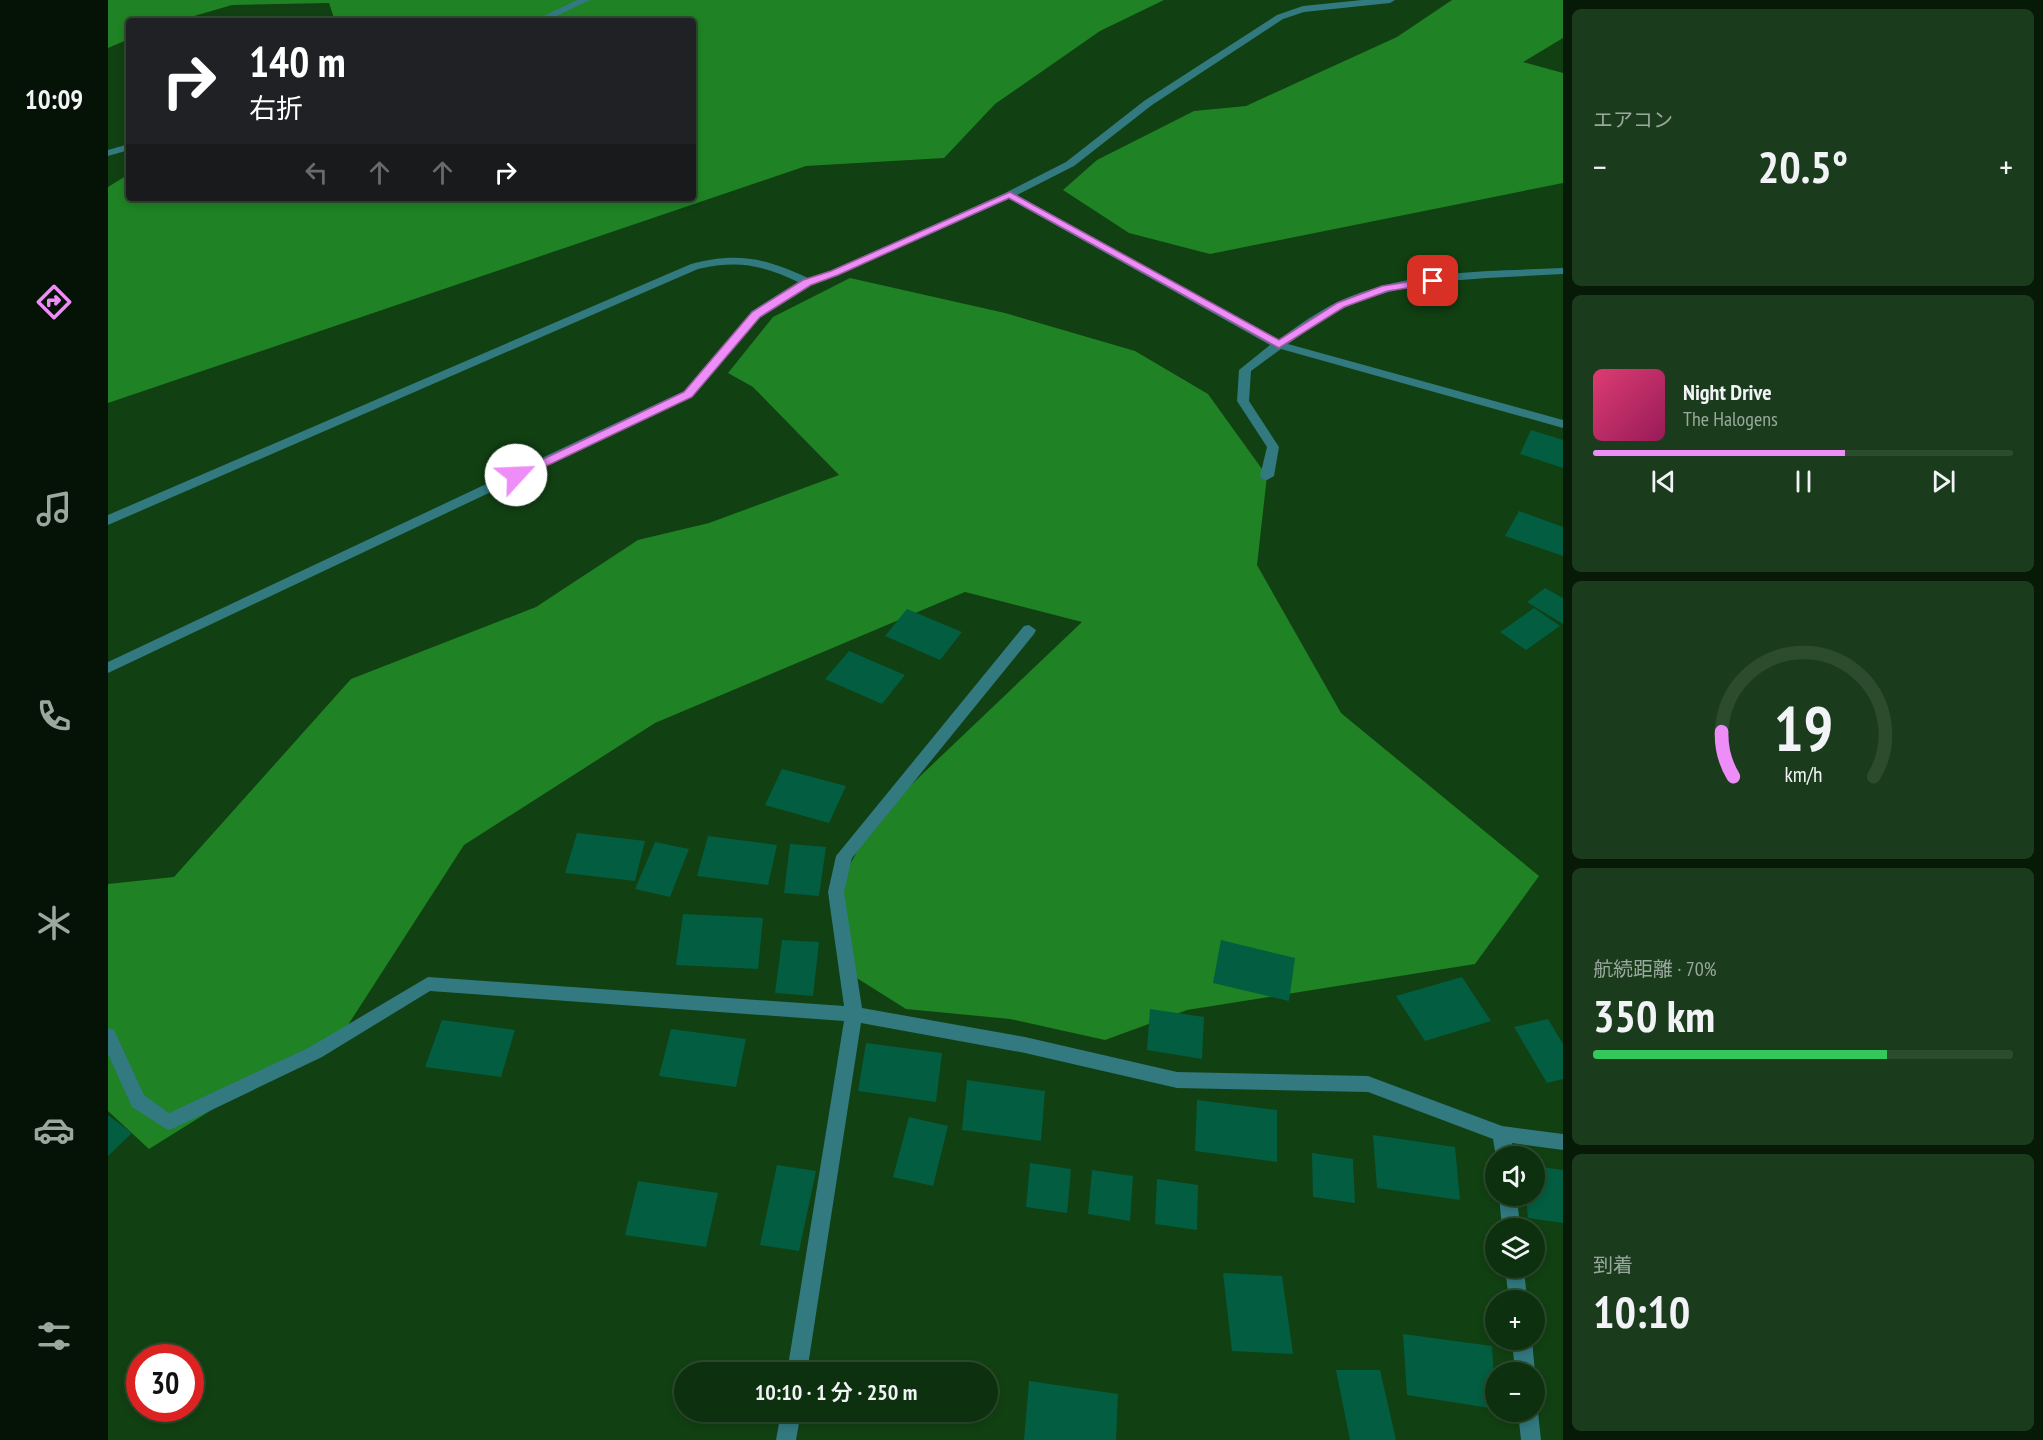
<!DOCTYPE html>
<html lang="ja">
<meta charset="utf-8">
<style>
body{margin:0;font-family:"PT Sans Narrow","Noto Sans JP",sans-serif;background:#1b3c1c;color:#f1f3f6;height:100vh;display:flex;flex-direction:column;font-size:22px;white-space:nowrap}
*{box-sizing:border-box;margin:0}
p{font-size:20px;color:#9aa99e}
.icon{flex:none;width:33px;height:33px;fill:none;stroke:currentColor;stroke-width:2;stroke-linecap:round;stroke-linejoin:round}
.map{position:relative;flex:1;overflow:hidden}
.panel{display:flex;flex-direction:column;gap:9px;padding:9px;background:#071a08;width:480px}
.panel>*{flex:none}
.hud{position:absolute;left:18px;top:18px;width:570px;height:183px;border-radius:6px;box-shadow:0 3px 9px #0003,0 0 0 2px #2d4b2e;background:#202124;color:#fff;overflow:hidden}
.buttons{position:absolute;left:1377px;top:1146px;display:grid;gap:12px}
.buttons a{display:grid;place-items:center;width:60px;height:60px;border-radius:50%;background:#0d300e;box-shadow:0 3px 9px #0003,0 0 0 2px #2d4b2e;font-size:30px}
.speed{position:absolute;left:18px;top:1344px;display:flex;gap:12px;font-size:30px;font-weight:700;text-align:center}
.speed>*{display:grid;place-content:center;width:78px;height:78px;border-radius:50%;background:#0d300e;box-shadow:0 3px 9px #0003,0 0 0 2px #2d4b2e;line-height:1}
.speed .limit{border:9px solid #d22;background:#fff;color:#111}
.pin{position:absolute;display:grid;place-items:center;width:51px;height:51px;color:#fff;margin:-26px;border-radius:12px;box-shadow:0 3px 9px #0006}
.me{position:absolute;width:66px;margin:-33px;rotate:65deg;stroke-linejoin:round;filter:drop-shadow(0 0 4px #0008)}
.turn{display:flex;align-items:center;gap:21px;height:126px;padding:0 24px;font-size:27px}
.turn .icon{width:78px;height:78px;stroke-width:2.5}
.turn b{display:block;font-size:42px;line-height:51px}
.lanes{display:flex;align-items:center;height:57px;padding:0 24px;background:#0003;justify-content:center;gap:30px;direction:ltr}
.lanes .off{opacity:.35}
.big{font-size:45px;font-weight:600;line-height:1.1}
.panel .card{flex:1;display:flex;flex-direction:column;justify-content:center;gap:9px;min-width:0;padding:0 21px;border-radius:9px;background:#1b3c1c}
.panel .dial{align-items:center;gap:0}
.dial svg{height:156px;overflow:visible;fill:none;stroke:#2d4b2e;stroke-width:7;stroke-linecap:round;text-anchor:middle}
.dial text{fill:#f1f3f6;stroke:none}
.song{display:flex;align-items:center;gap:18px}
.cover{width:72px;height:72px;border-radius:9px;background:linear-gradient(135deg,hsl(340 70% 55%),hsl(330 70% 35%))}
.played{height:6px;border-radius:3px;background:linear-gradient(90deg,#ee8cf8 60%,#2d4b2e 60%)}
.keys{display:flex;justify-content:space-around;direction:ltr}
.heat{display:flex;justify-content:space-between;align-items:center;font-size:33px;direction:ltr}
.charge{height:9px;border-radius:4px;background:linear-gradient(90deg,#34c759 70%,#2d4b2e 0)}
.trip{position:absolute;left:566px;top:1362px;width:324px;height:60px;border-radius:30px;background:#0d300e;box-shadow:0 3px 9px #0003,0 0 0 2px #2d4b2e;font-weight:600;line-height:60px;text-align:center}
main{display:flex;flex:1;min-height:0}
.tab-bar{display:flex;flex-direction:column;width:108px;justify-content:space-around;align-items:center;background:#051306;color:#9aa99e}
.tab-bar .icon{width:42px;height:42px}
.tab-bar .on{color:#ee8cf8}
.tab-bar b{font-size:27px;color:#f1f3f6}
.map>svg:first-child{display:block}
</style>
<main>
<nav class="tab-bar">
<b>10:09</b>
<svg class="icon on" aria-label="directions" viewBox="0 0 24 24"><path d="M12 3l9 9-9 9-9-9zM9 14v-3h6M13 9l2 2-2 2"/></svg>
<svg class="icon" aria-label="music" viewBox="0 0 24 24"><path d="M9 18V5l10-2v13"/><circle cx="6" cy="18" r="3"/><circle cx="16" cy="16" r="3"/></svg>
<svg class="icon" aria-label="phone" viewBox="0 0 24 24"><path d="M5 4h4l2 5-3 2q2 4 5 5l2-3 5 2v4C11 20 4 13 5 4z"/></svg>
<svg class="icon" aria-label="climate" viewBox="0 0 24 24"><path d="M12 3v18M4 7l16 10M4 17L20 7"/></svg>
<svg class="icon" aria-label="car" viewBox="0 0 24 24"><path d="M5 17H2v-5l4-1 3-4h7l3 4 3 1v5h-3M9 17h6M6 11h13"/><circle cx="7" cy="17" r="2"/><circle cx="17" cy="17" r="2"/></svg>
<svg class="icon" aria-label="filters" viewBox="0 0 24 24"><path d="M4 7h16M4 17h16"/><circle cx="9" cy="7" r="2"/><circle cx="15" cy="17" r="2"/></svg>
</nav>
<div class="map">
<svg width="1455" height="1440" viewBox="0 0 1455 1440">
<rect width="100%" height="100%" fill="#114012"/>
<path fill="#1f8224" d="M0,0h1056l-64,31 -105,73 -51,54 -138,8 -698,237v-216l21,-13v24h564v-177h-358l-6,-18 -97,2 -55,16h-48v18l-21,9z
M1344,0h111v38l-40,24 40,11v110l-353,71 -81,-21 -66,-43 34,-30 97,-49 52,-5 151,-69z
M742,278l155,35 130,38 73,43 59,82 -10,89 84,148 198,163 -64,88 -288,46 -82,30 -95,-21 -104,-10 -54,-34 -16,-83 36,-70 210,-200 -117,-30 -310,131 -191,122 -116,180 -199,124 -41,-38v-227l66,-7 177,-198 185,-72 102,-67 71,-17 130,-48 -86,-88 -25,-14 45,-56z"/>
<path fill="#035d40" d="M1423,430l32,10v28l-43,-14z
M1411,511l44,16v29l-58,-20z
M1437,588l18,10v26l-36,-22z
M1426,608l26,18 -34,24 -26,-18z
M799,609l55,23 -22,28 -55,-24z
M741,651l56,24 -23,29 -57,-25z
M674,769l64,17 -17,37 -64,-18z
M469,833l68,8 -10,40 -70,-8z
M600,836l69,9 -9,40 -71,-9z
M547,842l34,7 -19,48 -35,-8z
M682,844l36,3 -7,49 -35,-3z
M575,914l80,4 -5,51 -82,-4z
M674,940l37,2 -6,54 -38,-3z
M1113,940l74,18 -6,43 -76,-18z
M1354,977l29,44 -66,20 -29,-45z
M1042,1009l54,8 -2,42 -55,-9z
M1440,1019l15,25v35l-16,4 -33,-56z
M334,1020l73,10 -14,47 -76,-10z
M563,1029l75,10 -10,48 -77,-11z
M758,1043l76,10 -6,49 -78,-11z
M859,1080l78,11 -4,50 -79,-11z
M1089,1100l80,10v52l-82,-11z
M0,1115l24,18 -24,23z
M801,1117l39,9 -15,60 -40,-9z
M1265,1135l82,12 5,53 -83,-12z
M1204,1153l41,6 2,44 -42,-6z
M922,1163l41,6 -4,44 -41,-6z
M669,1165l39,6 -17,80 -39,-6z
M1426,1166l29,4v53l-35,-5 -2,-22h8z
M984,1170l41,6 -3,45 -42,-7z
M1049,1179l41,6 -1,45 -42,-6z
M530,1181l80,12 -12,54 -81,-12z
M1115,1273l59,3 11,78 -61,-3z
M1295,1334l89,12 4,63 -89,-14z
M1228,1370h44l16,70h-46z
M921,1381l89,13 -2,46h-92z"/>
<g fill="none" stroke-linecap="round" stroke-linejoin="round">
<path fill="#327980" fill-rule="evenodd" d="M469,0h13l-44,21h-13z
M1254,0h33l-5,3 -86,9 -21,7 -131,86 -78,61 -57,29 261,145c26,-19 53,-38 84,-48 64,-22 134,-21 201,-24v6c-64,4 -130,3 -191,23 -31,9 -58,28 -84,47l275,76v8l-282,-79 -30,22 -2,30 30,46 -5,29 -7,4 -5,-1 -2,-3 7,-29 -30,-46 2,-31 31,-25 -261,-146 -171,76 -27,9 -51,33 -68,80 -584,276v-11l576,-271 68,-80 46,-29c-37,-17 -59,-22 -100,-13l-590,256v-10l583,-251c46,-12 74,-6 117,14l22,-7 175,-78 61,-31 78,-61 133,-86 26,-9z
M21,144v6l-21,6v-6z
M921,625l7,5 -2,4 -182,224 -8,34 18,116 163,29 152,35 191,4 134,50 61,8v16l-51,-7 1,13 -17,1 -3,-18 -125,-47 -191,-4 -152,-35 -164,-30 -54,349h-20l57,-351 -414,-30 -108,66 -148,71 -6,2 -36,-23 -24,-53v-26l6,2 30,65 25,18 141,-66 118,-70 416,29 -16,-114 8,-36 188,-230z
M1391,1196h18l3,32h-18z
M1397,1268h19l3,32h-18z
M1404,1340h20l3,32 -1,1 -19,-1z
M1426,1405l4,7 3,28h-20l-3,-28h16z
M673,1412h20l-5,28h-20z"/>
</g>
<path fill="#ee8cf8" stroke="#9b5ba1" stroke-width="1.5" d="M902,192l269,148 58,-37 45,-17 51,-8 5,3 -5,3 -45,7 -44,16 -65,41 -270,-150 -171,77 -27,10 -51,32 -68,80 -171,81h-9l-2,-3 174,-83 68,-80 51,-32 28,-9z"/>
</svg>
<div class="buttons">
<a><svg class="icon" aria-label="sound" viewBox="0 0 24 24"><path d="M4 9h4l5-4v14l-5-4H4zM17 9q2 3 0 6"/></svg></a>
<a><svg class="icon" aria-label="layers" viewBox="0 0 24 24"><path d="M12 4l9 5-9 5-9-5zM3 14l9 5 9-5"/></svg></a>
<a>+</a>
<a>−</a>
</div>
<div class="speed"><div class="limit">30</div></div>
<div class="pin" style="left:1325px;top:281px;background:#d93025"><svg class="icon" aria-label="arrive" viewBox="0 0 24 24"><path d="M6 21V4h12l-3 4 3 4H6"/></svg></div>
<svg class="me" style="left:408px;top:475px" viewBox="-20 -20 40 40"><circle r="19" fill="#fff"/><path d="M0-13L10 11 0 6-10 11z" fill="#ee8cf8"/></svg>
<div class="trip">10:10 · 1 分 · 250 m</div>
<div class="hud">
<div class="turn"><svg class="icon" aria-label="right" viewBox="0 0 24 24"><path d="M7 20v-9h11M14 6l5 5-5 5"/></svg><div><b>140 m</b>右折</div></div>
<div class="lanes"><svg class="icon off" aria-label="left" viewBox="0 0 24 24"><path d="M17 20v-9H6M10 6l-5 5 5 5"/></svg><svg class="icon off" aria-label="ahead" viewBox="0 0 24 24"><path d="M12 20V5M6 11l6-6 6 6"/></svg><svg class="icon off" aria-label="ahead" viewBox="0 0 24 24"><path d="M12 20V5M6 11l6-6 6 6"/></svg><svg class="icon" aria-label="right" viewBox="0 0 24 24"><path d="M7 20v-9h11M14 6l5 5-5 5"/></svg></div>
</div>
</div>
<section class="panel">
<div class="card"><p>エアコン</p>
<div class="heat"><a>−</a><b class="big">20.5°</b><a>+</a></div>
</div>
<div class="card">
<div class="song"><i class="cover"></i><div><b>Night Drive</b><p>The Halogens</p></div></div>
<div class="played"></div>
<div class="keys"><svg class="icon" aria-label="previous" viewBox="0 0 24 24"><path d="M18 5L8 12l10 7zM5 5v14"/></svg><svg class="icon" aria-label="pause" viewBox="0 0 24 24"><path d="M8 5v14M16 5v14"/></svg><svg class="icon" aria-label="next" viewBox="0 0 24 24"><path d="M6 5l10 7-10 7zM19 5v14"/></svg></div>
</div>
<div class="card dial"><svg viewBox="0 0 100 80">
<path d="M14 69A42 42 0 1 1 86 69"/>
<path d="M14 69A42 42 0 0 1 8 46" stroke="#ee8cf8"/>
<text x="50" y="56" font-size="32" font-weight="700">19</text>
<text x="50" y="72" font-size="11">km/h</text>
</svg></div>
<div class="card"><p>航続距離 · 70%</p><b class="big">350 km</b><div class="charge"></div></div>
<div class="card"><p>到着</p><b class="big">10:10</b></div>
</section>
</main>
